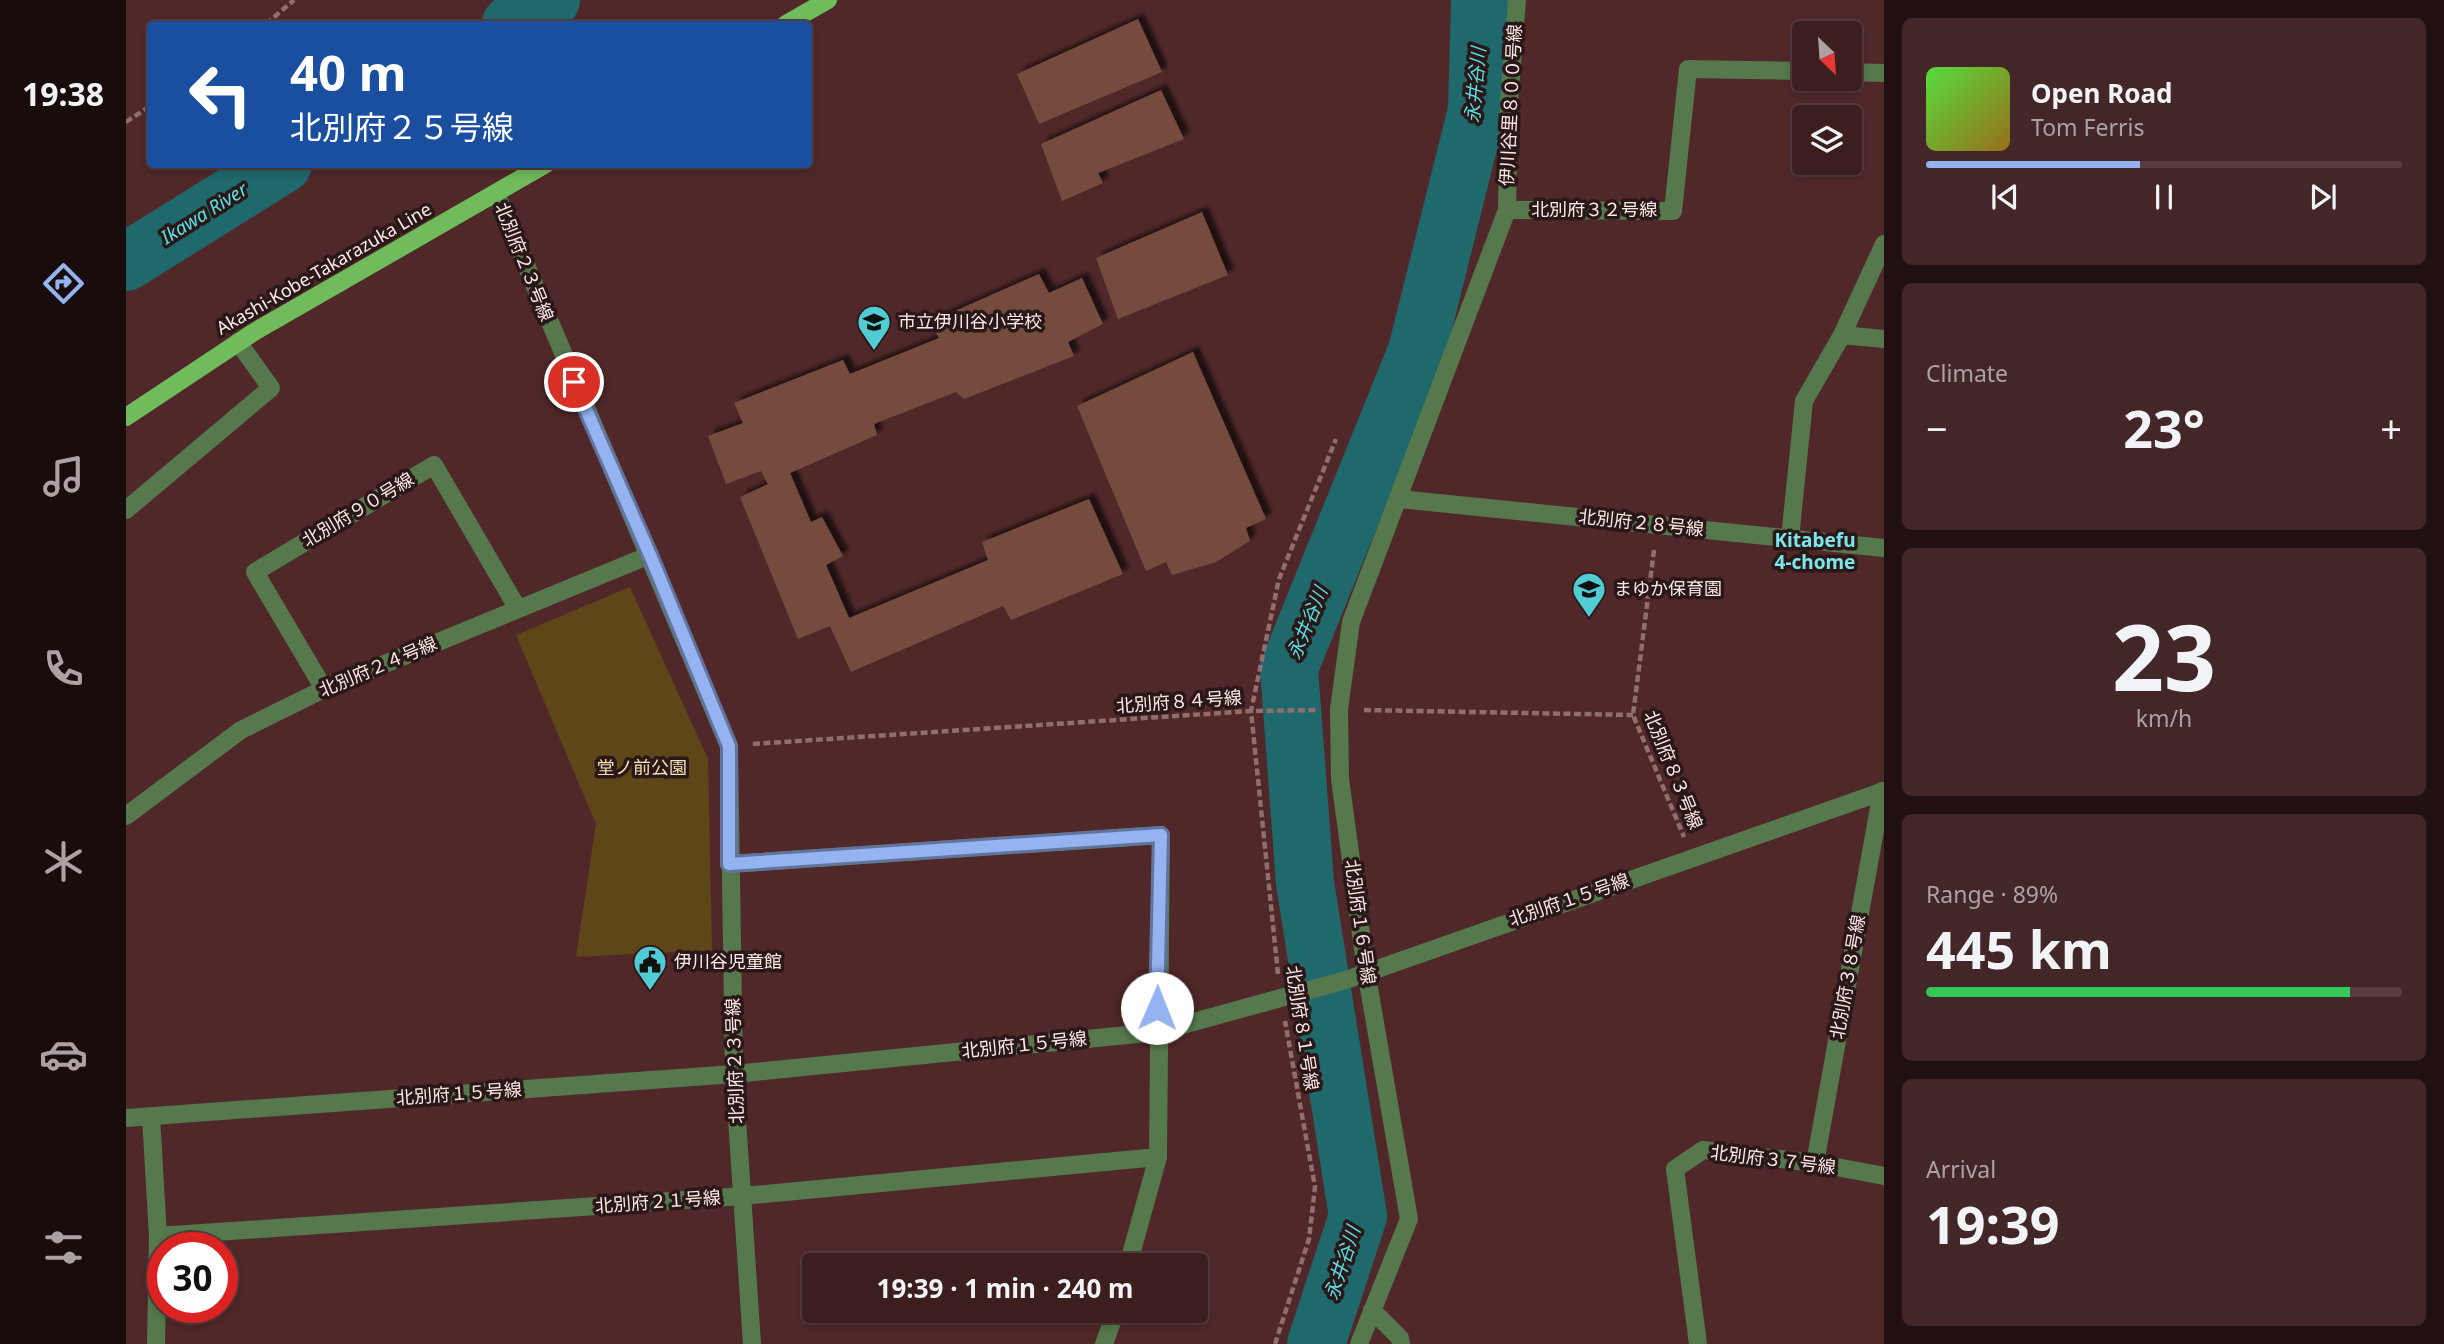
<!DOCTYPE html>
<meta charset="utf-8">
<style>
body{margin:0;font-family:"Noto Sans","Noto Sans JP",sans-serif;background:#432728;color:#f1f3f6;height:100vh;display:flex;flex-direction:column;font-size:26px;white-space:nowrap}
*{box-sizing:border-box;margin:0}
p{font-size:23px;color:#aca2a4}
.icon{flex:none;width:38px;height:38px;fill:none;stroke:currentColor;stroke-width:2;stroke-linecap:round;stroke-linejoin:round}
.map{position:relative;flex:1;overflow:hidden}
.side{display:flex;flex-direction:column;gap:18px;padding:18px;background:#211011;width:560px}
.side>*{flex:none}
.top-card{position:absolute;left:21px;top:21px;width:665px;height:147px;border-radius:7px;box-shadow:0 4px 10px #0003,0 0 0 2px #553c3d;background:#1a4fa0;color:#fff;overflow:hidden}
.needle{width:46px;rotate:155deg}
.tools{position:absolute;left:1666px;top:21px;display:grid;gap:14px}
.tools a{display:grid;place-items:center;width:70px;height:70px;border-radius:7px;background:#3c1e1f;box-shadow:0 4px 10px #0003,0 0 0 2px #553c3d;font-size:35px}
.speed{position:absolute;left:21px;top:1232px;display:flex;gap:14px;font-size:35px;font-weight:700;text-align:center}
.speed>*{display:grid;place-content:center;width:91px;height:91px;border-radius:50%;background:#3c1e1f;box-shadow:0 4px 10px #0003,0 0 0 2px #553c3d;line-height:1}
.speed .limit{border:10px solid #d22;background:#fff;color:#111}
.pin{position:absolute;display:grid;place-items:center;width:60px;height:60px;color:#fff;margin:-30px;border:4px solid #fff;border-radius:50%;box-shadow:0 2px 7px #0007}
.me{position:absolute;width:77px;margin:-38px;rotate:1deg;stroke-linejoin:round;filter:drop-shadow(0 0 5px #0008)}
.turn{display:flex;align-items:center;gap:24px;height:147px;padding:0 28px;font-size:32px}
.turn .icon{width:91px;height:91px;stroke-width:2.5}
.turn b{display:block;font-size:49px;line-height:60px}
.big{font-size:52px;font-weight:700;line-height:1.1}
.side .widget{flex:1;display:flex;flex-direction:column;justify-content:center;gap:10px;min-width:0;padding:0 24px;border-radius:10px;background:#432728}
.side .dial{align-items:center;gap:0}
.dial b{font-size:91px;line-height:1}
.song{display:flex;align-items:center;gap:21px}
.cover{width:84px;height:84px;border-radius:10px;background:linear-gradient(135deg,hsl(110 70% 55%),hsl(40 70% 35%))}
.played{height:7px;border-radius:4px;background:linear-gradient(90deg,#95b2f1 45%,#553c3d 45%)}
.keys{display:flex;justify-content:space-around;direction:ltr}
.heat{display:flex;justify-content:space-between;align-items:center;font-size:38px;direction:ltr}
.charge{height:10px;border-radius:5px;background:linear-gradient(90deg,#34c759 89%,#553c3d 0)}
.trip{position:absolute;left:676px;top:1253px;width:406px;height:70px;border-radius:7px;background:#3c1e1f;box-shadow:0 4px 10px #0003,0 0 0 2px #553c3d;font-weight:700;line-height:70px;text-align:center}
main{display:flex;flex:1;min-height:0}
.dock{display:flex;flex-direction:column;width:126px;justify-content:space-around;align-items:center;background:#180c0c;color:#aca2a4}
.dock .icon{width:49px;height:49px}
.dock .active{color:#95b2f1}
.dock b{font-size:32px;color:#f1f3f6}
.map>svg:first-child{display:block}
</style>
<main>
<nav class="dock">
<b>19:38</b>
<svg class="icon active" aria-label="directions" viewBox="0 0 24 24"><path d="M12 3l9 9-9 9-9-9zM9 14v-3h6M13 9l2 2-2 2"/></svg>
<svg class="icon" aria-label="music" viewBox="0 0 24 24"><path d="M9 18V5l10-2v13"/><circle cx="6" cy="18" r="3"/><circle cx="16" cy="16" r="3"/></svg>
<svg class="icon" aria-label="phone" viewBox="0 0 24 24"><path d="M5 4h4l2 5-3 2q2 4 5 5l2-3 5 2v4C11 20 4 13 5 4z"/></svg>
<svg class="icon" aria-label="climate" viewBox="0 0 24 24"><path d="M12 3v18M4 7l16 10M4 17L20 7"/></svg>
<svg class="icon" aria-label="car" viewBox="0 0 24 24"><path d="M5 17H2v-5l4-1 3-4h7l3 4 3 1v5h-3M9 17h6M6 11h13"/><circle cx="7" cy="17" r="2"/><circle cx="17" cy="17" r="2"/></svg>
<svg class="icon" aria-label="filters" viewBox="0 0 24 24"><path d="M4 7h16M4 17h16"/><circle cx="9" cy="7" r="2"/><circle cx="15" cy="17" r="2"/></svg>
</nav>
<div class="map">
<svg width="1758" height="1344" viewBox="0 0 1758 1344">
<defs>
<filter id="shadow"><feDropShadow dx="6" dy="-6" stdDeviation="2" flood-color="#0009"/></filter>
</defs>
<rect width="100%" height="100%" fill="#502829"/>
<path fill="#5e4619" d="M504,587l78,172 4,191 -136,7 20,-133 -80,-189z"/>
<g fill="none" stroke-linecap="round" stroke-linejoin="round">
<path stroke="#1f686b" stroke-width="58" d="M385,24l40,-24
M0,262l157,-98
M1190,1344l42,-128 -53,-333 -16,-215 128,-317 60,-241 3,-110"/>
</g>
<path fill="#744c3e" filter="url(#shadow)" d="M1012,19l24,53 -123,52 -22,-50z
M1035,90l23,49 -86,34 5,10 -41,18 -21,-57z
M1076,212l26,63 -110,44 -22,-61z
M913,274l10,19 33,-15 21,46 -35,18 6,14 -110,43 -8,-7 -82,32 3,11 -87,38 21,49 11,-5 21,39 -17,9 23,53 139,-58 -6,-18 107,-43 34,75 -112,46 -8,-14 -152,66 -21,-46 -32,13 -58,-142 28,-13 -7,-13 -35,13 -18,-48 35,-13 -9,-20 109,-43 7,14 89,-36 -9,-16z
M1067,352l73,167 -20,9 4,13 -34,21 -44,13 -6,-13 -20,9 -69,-165z"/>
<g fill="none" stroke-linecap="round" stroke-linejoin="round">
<path stroke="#906e6e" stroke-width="4.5" stroke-dasharray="7 3.5" stroke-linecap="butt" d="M140,24l28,-24
M0,122l24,-16
M1528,550l-21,165 51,122
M1238,710l269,5
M627,744l498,-33 66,-1
M1152,974l-27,-263 28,-132 57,-140
M1149,1344l34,-105 6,-52 -30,-166"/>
<path stroke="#55794c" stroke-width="18" d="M1724,72l34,1
M370,194l233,552 5,328 18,270
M1381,210l166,1 15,-142 116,2
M1716,335l42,4
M1273,499l485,49
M0,510l145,-122 -33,-46
M1664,538l14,-137 38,-66 42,-91
M198,689l-69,-117 179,-107 84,144
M0,816l115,-86 83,-41 326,-134
M603,864l432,-29 -3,322 -30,108
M25,1117l7,119 -2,108
M1689,1163l67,-372
M32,1236l585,-40 415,-39
M1246,1310l28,28 1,6
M978,1344l12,-33
M1233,1344l50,-125 -43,-248
M1572,1344l-23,-175 28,-19 112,13 69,13"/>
<path stroke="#55794c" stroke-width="18" d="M1240,971l-26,-192 -1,-70 12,-87 156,-412 2,-109 8,-101
M0,1118l608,-44 423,-42 189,-52 538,-189"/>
<path stroke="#70bb5b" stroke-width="18" d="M660,24l42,-24
M0,417l128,-85 292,-168"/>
</g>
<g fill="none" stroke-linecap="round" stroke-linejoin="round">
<defs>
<path id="route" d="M448,382l76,173 79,191v118l432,-29 -4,173"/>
</defs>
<use href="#route" stroke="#61749d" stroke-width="18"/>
<use href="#route" stroke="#95b2f1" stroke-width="12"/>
</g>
<defs>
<symbol id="school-pin" viewBox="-11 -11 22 30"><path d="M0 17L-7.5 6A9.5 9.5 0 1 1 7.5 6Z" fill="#51ccd2" stroke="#2a1818"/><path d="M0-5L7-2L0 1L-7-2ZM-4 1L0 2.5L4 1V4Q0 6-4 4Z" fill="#111"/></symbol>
<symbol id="civic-pin" viewBox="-11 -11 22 30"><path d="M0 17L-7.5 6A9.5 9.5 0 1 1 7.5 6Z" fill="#51ccd2" stroke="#2a1818"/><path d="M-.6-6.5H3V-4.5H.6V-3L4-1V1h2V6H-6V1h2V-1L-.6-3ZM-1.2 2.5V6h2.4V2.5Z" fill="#111"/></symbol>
</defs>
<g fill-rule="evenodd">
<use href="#school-pin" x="729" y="303" width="38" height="52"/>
<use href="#school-pin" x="1444" y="570" width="38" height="52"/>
<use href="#civic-pin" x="505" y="943" width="38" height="52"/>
</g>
<g text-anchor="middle" stroke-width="7" stroke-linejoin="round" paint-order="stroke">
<g font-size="18" fill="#fee8e7" stroke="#2a1818">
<text transform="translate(1385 105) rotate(-87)" y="6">伊川谷里８００号線</text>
<text x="1468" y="216">北別府３２号線</text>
<text transform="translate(398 262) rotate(68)" y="6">北別府２３号線</text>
<text transform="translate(198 269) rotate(-30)" y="6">Akashi-Kobe-Takarazuka Line</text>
<text transform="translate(232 510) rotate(-31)" y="6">北別府９０号線</text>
<text transform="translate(1515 523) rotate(6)" y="6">北別府２８号線</text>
<text transform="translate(252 667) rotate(-23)" y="6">北別府２４号線</text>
<text transform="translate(1053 702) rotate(-4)" y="6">北別府８４号線</text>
<text transform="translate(1547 770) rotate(68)" y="6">北別府８３号線</text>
<text transform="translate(1443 900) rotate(-19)" y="6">北別府１５号線</text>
<text transform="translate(1234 922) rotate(82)" y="6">北別府１６号線</text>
<text transform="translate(1722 977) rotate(-80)" y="6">北別府３８号線</text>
<text transform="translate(1176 1028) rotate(81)" y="6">北別府８１号線</text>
<text transform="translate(898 1045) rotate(-6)" y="6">北別府１５号線</text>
<text transform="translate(609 1061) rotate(-92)" y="6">北別府２３号線</text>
<text transform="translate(333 1094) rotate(-4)" y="6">北別府１５号線</text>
<text transform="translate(1647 1160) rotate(7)" y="6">北別府３７号線</text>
<text transform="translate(532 1202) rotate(-4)" y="6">北別府２１号線</text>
</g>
<g font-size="18" fill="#fee8e7" stroke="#2a1818" text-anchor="start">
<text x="772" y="328">市立伊川谷小学校</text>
<text x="1488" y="595">まゆか保育園</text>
<text x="548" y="968">伊川谷児童館</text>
</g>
<g font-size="18" fill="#f8dfb8" stroke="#2a1818">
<text x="516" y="774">堂ノ前公園</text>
</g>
<g font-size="19" font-style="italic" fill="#58e1e7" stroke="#2a1818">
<text transform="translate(1349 85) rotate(-85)" y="7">永井谷川</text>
<text transform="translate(78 213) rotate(-32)" y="7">Ikawa River</text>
<text transform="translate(1181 623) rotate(-68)" y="7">永井谷川</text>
<text transform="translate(1216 1263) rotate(-72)" y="7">永井谷川</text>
</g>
<g font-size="19" font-weight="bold" fill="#7be7eb" stroke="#2a1818">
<text x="1689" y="547">Kitabefu<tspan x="1689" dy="22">4-chome</tspan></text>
</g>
</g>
</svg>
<div class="tools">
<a><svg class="needle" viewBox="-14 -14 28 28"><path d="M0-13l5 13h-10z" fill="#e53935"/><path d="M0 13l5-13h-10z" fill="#aca2a4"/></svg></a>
<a><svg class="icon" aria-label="layers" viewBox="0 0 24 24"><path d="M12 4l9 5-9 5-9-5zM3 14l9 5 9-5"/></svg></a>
</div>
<div class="speed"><div class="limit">30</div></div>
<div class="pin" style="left:448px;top:382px;background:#d93025"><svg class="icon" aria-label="arrive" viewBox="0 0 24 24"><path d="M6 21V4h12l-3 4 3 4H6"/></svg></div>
<svg class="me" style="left:1031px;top:1008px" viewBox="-20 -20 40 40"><circle r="19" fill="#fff"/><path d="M0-13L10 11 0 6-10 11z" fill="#95b2f1"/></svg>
<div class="trip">19:39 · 1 min · 240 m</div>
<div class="top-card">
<div class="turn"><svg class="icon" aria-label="left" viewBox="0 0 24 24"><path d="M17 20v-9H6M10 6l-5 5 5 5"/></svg><div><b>40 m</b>北別府２５号線</div></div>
</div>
</div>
<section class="side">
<div class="widget">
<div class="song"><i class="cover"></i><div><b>Open Road</b><p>Tom Ferris</p></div></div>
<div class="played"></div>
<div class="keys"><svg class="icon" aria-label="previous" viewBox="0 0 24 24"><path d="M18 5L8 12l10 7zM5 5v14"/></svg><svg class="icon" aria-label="pause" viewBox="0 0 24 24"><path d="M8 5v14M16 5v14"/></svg><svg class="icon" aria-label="next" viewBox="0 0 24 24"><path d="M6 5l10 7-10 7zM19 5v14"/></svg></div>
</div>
<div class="widget"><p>Climate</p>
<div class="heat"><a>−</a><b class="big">23°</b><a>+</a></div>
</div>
<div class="widget dial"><b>23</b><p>km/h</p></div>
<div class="widget"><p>Range · 89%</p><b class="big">445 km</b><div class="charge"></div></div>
<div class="widget"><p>Arrival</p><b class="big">19:39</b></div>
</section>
</main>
